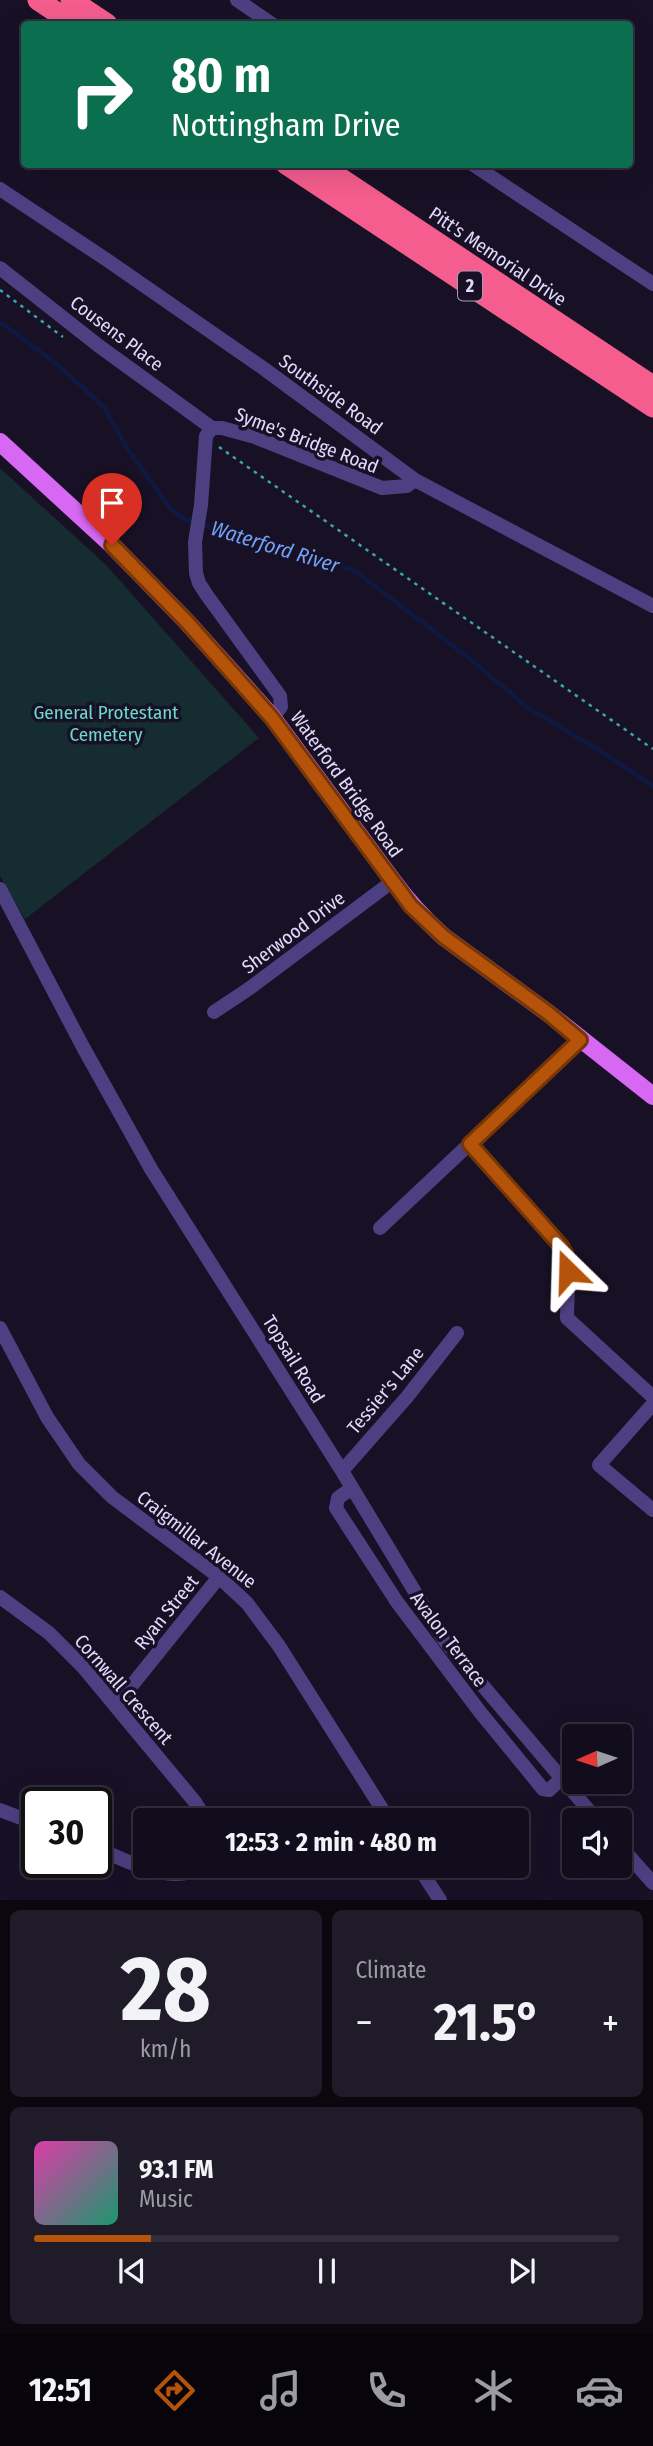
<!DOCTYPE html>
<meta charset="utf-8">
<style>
body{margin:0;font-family:"Fira Sans Condensed",sans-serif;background:#1f1b29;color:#f1f3f6;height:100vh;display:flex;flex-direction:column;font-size:26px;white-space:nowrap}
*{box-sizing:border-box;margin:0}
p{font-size:23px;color:#9c9ca3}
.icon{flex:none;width:38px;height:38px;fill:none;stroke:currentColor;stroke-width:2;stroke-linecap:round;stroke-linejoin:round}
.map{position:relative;height:1900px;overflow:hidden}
.drawer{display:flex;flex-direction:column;gap:10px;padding:10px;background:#0a070f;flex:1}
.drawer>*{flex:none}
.hud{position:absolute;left:21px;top:21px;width:612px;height:147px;border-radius:7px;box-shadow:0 7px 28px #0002,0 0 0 2px #312d3b;background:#0b6e4f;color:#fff;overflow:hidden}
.needle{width:46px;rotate:267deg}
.controls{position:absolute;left:562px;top:1724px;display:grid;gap:14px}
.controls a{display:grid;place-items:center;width:70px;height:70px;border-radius:7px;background:#120d1c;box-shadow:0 7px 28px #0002,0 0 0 2px #312d3b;font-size:35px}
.speed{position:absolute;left:21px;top:1787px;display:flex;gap:14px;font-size:35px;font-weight:700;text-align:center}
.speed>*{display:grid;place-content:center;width:91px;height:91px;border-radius:50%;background:#120d1c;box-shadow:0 7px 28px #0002,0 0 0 2px #312d3b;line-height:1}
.speed .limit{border:4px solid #111;border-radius:10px;background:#fff;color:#111}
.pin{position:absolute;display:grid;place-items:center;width:60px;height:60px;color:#fff;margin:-72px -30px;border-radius:50% 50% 50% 0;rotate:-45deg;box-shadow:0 0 7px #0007}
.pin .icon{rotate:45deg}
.me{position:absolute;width:77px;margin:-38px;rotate:338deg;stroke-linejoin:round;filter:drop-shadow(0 0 5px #0008)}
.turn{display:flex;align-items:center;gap:24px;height:147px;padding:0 35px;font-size:32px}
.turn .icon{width:91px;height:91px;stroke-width:2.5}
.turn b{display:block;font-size:49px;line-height:60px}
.big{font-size:52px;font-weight:700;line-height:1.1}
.drawer .card{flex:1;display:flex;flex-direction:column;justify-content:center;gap:10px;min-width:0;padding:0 24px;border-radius:10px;background:#1f1b29}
.drawer .dial{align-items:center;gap:0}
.dial b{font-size:91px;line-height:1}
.song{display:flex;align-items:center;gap:21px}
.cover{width:84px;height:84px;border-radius:10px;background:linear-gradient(135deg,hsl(320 70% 55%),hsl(160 70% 35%))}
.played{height:7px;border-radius:4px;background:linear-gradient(90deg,#b45309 20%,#312d3b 20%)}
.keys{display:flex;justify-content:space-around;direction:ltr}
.heat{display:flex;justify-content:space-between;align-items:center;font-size:38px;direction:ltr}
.drawer .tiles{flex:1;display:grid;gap:10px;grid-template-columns:1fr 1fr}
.card:last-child{grid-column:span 2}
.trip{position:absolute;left:133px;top:1808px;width:396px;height:70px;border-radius:7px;background:#120d1c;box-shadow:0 7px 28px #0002,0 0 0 2px #312d3b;font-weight:700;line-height:70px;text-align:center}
.tab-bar{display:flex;height:112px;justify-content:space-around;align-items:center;background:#07050b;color:#9c9ca3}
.tab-bar .icon{width:49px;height:49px}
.tab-bar .current{color:#b45309}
.tab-bar b{font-size:32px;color:#f1f3f6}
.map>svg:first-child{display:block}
</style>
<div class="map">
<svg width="653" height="1900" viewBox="0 0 653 1900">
<rect width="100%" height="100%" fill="#181126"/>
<path fill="#152d30" d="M0,468l106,97 153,173 -234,181 -25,-43z"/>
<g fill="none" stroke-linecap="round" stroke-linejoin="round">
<path stroke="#0e1942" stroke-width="4.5" d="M0,322l58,43 46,42 23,41 43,60 15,12 129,36 41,15 114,87 58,49 83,50 43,29"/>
<path stroke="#39a5b1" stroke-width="2.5" stroke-dasharray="3.5 5" stroke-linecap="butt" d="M0,290l63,47
M219,447l434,302"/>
<path stroke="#4d4082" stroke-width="14" d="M237,0l35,24
M472,164l181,120
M0,189l107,71 156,108 152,112 238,126
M0,268l99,78 113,82
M212,428l-6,8 -5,69 -6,37 1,31 3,10 7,11 74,102 1,11 -9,10
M212,428h10l33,9 127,51 25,-2 8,-6
M0,889l83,158 68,122 191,302 102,169 153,180
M214,1012l36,-24 143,-107
M470,1145l85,94c18,23 12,52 12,79l86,79
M380,1228l200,-188
M0,1328l47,89 32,47 33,33 107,80 28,26 32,43 110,174
M653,1404l-54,61 54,45
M342,1471l65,-74 50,-64
M352,1488l-14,10 -2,10 61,94 83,110 63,77 6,1 12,-11
M0,1597l49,36 34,34 112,135 11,18
M116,1705l103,-128
M0,1810l37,14
M620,1846l33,37
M96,1848c28,11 78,40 105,18
M418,1866l22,34"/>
<path stroke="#d668f4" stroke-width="18" d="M0,442l112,103 75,77 85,95 121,164c15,21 31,38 51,56l104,76 105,83"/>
<path stroke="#f45d8d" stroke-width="21" d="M38,0l36,24
M71,0l36,24
M286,164l367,243
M319,164l334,222"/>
</g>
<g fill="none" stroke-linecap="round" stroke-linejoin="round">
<defs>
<path id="route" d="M112,545l75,77 85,96 139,188 33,31 104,76 32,27 -110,104 91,102 4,7 3,18"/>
</defs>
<use href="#route" stroke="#753606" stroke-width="18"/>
<use href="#route" stroke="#b45309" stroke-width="12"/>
</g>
<g text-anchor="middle" stroke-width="7" stroke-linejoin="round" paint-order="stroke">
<rect fill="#181126" stroke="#a69dbc" stroke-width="2" x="458" y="271.5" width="24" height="29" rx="5"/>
<g font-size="18" font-weight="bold" fill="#e3d9fc">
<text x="470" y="292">2</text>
</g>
<g font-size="19" fill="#e3d9fc" stroke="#181126">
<text transform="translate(498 256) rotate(34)" y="7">Pitt's Memorial Drive</text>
<text transform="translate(117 333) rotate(37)" y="7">Cousens Place</text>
<text transform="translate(331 394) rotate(36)" y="7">Southside Road</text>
<text transform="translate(307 440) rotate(21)" y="7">Syme's Bridge Road</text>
<text transform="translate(347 784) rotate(54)" y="7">Waterford Bridge Road</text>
<text transform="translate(293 932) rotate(-37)" y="7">Sherwood Drive</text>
<text transform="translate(294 1359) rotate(58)" y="7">Topsail Road</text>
<text transform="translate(385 1390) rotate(-50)" y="7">Tessier's Lane</text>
<text transform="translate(197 1539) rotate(38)" y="7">Craigmillar Avenue</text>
<text transform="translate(166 1612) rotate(-51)" y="7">Ryan Street</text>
<text transform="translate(449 1639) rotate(53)" y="7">Avalon Terrace</text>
<text transform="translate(124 1689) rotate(49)" y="7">Cornwall Crescent</text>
</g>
<g font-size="19" fill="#6ad8ce" stroke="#181126">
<text x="106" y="719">General Protestant<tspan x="106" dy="22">Cemetery</tspan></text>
</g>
<g font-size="21" font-style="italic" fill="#6fa1f5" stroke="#181126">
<text transform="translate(275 547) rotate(17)" y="7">Waterford River</text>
</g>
</g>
</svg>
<div class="controls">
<a><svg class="needle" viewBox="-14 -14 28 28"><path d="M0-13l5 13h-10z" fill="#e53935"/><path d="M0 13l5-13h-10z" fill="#9c9ca3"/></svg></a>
<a><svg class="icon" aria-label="sound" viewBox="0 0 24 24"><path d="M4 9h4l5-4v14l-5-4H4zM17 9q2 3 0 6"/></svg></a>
</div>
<div class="speed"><div class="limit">30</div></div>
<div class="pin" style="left:112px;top:545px;background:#d93025"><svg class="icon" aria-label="arrive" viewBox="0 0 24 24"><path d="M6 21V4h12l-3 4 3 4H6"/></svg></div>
<svg class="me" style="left:568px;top:1271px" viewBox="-20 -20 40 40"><path d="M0-17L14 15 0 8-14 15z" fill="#b45309" stroke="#fff" stroke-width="4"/></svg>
<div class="trip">12:53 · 2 min · 480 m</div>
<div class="hud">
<div class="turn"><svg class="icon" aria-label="right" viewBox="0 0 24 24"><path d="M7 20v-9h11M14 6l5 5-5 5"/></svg><div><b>80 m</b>Nottingham Drive</div></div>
</div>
</div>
<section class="drawer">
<div class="tiles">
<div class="card dial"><b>28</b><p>km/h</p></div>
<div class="card"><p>Climate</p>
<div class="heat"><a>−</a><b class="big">21.5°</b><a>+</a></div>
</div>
<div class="card">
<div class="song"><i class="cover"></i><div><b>93.1 FM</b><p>Music</p></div></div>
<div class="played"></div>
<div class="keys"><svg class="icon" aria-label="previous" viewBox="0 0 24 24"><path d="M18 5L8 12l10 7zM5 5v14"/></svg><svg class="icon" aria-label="pause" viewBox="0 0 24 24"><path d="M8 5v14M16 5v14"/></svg><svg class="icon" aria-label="next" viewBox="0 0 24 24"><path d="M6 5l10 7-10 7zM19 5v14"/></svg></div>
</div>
</div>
</section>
<nav class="tab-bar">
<b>12:51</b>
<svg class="icon current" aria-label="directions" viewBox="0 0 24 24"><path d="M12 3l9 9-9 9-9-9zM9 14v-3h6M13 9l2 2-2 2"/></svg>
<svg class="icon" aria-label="music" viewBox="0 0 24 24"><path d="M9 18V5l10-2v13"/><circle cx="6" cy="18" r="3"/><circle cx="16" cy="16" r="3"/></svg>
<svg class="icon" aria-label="phone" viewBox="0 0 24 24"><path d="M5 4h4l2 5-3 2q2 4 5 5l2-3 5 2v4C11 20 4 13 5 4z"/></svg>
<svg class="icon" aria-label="climate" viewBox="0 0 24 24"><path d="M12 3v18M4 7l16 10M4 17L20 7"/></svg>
<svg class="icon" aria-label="car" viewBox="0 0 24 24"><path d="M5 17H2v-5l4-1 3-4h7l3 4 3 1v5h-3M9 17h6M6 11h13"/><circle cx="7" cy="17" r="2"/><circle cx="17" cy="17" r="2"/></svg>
</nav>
